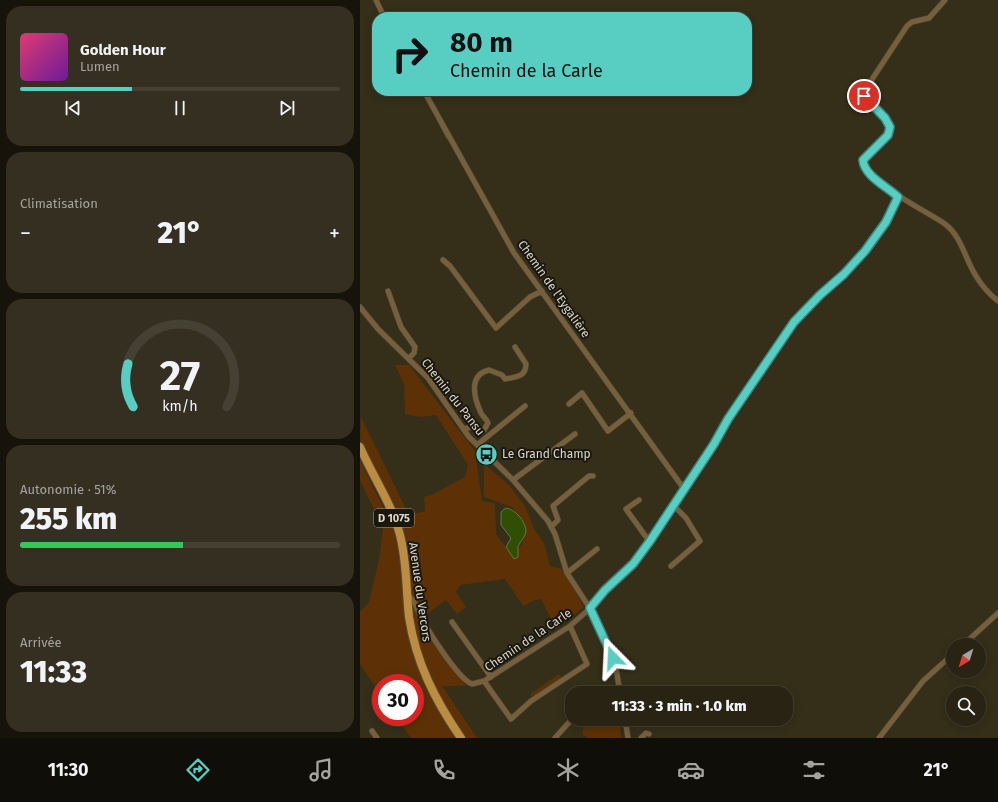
<!DOCTYPE html>
<html lang="fr">
<meta charset="utf-8">
<style>
body{margin:0;font-family:"Fira Sans",sans-serif;background:#342f21;color:#f1f3f6;height:100vh;display:flex;flex-direction:column;font-size:15px;white-space:nowrap}
*{box-sizing:border-box;margin:0}
p{font-size:13px;color:#a5a4a0}
.icon{flex:none;width:22px;height:22px;fill:none;stroke:currentColor;stroke-width:2;stroke-linecap:round;stroke-linejoin:round}
.map{position:relative;flex:1;overflow:hidden}
.details{display:flex;flex-direction:column;gap:6px;padding:6px;background:#16130a;width:360px}
.details>*{flex:none}
.banner{position:absolute;left:12px;top:12px;width:380px;height:84px;border-radius:16px;box-shadow:0 2px 10px #0003,0 0 0 1px #444033;background:#57cec1;color:#111;overflow:hidden}
.needle{width:26px;rotate:218deg}
.buttons{position:absolute;left:586px;top:638px;display:grid;gap:8px}
.buttons a{display:grid;place-items:center;width:40px;height:40px;border-radius:50%;background:#282313;box-shadow:0 2px 10px #0003,0 0 0 1px #444033;font-size:20px}
.speed{position:absolute;left:12px;top:674px;display:flex;gap:8px;font-size:20px;font-weight:700;text-align:center}
.speed>*{display:grid;place-content:center;width:52px;height:52px;border-radius:50%;background:#282313;box-shadow:0 2px 10px #0003,0 0 0 1px #444033;line-height:1}
.speed .limit{border:6px solid #d22;background:#fff;color:#111}
.pin{position:absolute;display:grid;place-items:center;width:34px;height:34px;color:#fff;margin:-17px;border:2px solid #fff;border-radius:50%;box-shadow:0 1px 4px #0007}
.me{position:absolute;width:44px;margin:-22px;rotate:339deg;stroke-linejoin:round;filter:drop-shadow(0 0 3px #0008)}
.turn{display:flex;align-items:center;gap:14px;height:84px;padding:0 12px;font-size:18px}
.turn .icon{width:52px;height:52px;stroke-width:2.5}
.turn b{display:block;font-size:28px;line-height:34px}
.big{font-size:30px;font-weight:800;line-height:1.1}
.details .tile{flex:1;display:flex;flex-direction:column;justify-content:center;gap:6px;min-width:0;padding:0 14px;border-radius:16px;background:#342f21}
.details .dial{align-items:center;gap:0}
.dial svg{height:104px;overflow:visible;fill:none;stroke:#444033;stroke-width:7;stroke-linecap:round;text-anchor:middle}
.dial text{fill:#f1f3f6;stroke:none}
.song{display:flex;align-items:center;gap:12px}
.cover{width:48px;height:48px;border-radius:6px;background:linear-gradient(135deg,hsl(340 70% 55%),hsl(280 70% 35%))}
.played{height:4px;border-radius:2px;background:linear-gradient(90deg,#57cec1 35%,#444033 35%)}
.keys{display:flex;justify-content:space-around;direction:ltr}
.heat{display:flex;justify-content:space-between;align-items:center;font-size:22px;direction:ltr}
.charge{height:6px;border-radius:3px;background:linear-gradient(90deg,#34c759 51%,#444033 0)}
.trip{position:absolute;left:205px;top:686px;width:228px;height:40px;border-radius:16px;background:#282313;box-shadow:0 2px 10px #0003,0 0 0 1px #444033;font-weight:800;line-height:40px;text-align:center}
.tab-bar{display:flex;height:64px;justify-content:space-around;align-items:center;background:#100e08;color:#a5a4a0}
.tab-bar .icon{width:28px;height:28px}
.tab-bar .active{color:#57cec1}
.tab-bar b{font-size:18px;color:#f1f3f6}
main{display:flex;flex:1;min-height:0}
.map>svg:first-child{display:block}
</style>
<main>
<section class="details">
<div class="tile">
<div class="song"><i class="cover"></i><div><b>Golden Hour</b><p>Lumen</p></div></div>
<div class="played"></div>
<div class="keys"><svg class="icon" aria-label="previous" viewBox="0 0 24 24"><path d="M18 5L8 12l10 7zM5 5v14"/></svg><svg class="icon" aria-label="pause" viewBox="0 0 24 24"><path d="M8 5v14M16 5v14"/></svg><svg class="icon" aria-label="next" viewBox="0 0 24 24"><path d="M6 5l10 7-10 7zM19 5v14"/></svg></div>
</div>
<div class="tile"><p>Climatisation</p>
<div class="heat"><a>−</a><b class="big">21°</b><a>+</a></div>
</div>
<div class="tile dial"><svg viewBox="0 0 100 80">
<path d="M14 69A42 42 0 1 1 86 69"/>
<path d="M14 69A42 42 0 0 1 10 36" stroke="#57cec1"/>
<text x="50" y="56" font-size="32" font-weight="700">27</text>
<text x="50" y="72" font-size="11">km/h</text>
</svg></div>
<div class="tile"><p>Autonomie · 51%</p><b class="big">255 km</b><div class="charge"></div></div>
<div class="tile"><p>Arrivée</p><b class="big">11:33</b></div>
</section>
<div class="map">
<svg width="638" height="738" viewBox="0 0 638 738">
<rect width="100%" height="100%" fill="#352f19"/>
<path fill="#5d3105" d="M35,365h14l66,86 7,50 13,2 1,31 18,24 10,-19 -4,-21 -8,-11 -28,-10v-33l25,21 16,21 9,23 10,14 6,23 12,3 22,38 -28,22 -15,-30 -6,1 -12,6 -18,-27 -45,6 -4,7 10,15 -9,7 -11,-14 -22,16 42,70h-24l35,52h-12l-31,-48 -18,-51 -6,-32 -3,-52 -47,-115 1,-23 48,98 16,-4 -1,-14 9,-3 32,-17 3,-12 -32,-50 -15,2 -16,-3 -1,-30z
M0,460l39,80 8,82 11,47 14,31 25,38h-46l-15,-21h19v-34h-34v12l-21,-31v-52l9,-10 10,-42 4,-32 -23,-48z
M199,674l2,4 -29,19 -2,-3z
M259,719l2,19h-34l-5,-4 2,-10z"/>
<path fill="#304f05" stroke="#647840" d="M146,508c9,1 19,13 20,22 0,7 -6,11 -8,17 0,3 0,7 0,10l-4,2 -8,-12 5,-9 -10,-13v-13z"/>
<g fill="none" stroke-linecap="round" stroke-linejoin="round">
<path stroke="#647840" stroke-width="1.5" d="M61,91l3,5
M77,119l10,19"/>
<defs>
<path id="minor" d="M16,0l8,17
M585,0l-16,18 -17,4 -5,4 -42,64 -1,5 25,28 1,7 -7,10 -20,20c1,21 65,52 82,64 17,13 20,35 31,52 6,10 13,18 22,25
M64,91l90,162 170,236
M83,260l7,6 46,62 34,-31 12,-6
M28,291l13,36 14,20 -1,6 -5,5
M0,307l18,22 50,49 41,59 44,43 35,41 7,13 12,39 24,37 18,37 7,21 4,25
M209,404l13,-11 26,38 23,-18
M104,429l7,-2 10,5 3,-2 4,-7c-1,-4 -5,-6 -7,-10 -7,-15 -13,-38 8,-43l13,5 3,4c11,-2 21,-2 21,-15l-11,-17
M117,445l48,-39
M153,480l62,-46
M279,500l-13,9 23,32
M191,527l7,-7 -5,-14 36,-30h4
M311,566l29,-25 -14,-23 -13,-13
M207,573l30,-24
M48,595c7,5 7,10 11,18 7,15 39,66 53,71l12,-3 86,-55 17,-15 18,-21 28,-26 28,-39 53,-81 14,-25 55,-82 19,-25 42,-37 21,-24 21,-29 12,-25
M92,622l39,55
M603,645l35,-32
M124,681l27,38 20,-18 56,-37 -17,-38
M265,719l3,19
M12,731l5,7
M195,738l17,-19
M281,738l5,-5 3,1
M519,738l44,-57 30,-27"/>
<path id="primary" d="M0,447c13,30 32,57 40,88 7,27 6,55 9,82 7,46 26,83 52,121"/>
</defs>
<use href="#minor" stroke="#504a35" stroke-width="6"/>
<use href="#primary" stroke="#504a35" stroke-width="10"/>
<use href="#minor" stroke="#765f3d" stroke-width="5"/>
<use href="#primary" stroke="#bc8c41" stroke-width="8"/>
</g>
<g fill="none" stroke-linecap="round" stroke-linejoin="round">
<defs>
<path id="route" d="M253,658l-23,-50 15,-18 28,-26 17,-23 64,-97 14,-25 66,-97 26,-27 24,-21 21,-23 21,-29 12,-25c-10,-10 -34,-21 -35,-37l25,-25 2,-8 -5,-9 -21,-22"/>
</defs>
<use href="#route" stroke="#39867d" stroke-width="10"/>
<use href="#route" stroke="#57cec1" stroke-width="7"/>
</g>
<defs>
<symbol id="bus-disc" viewBox="-11 -11 22 22"><circle r="9.5" fill="#57cec1" stroke="#1a170e"/><path d="M-5-6H5V4H4V6H2V4H-2V6H-4V4H-5ZM-3.5-4V0h7V-4ZM-3.5 1.2v1.5H-2V1.2ZM2 1.2v1.5H3.5V1.2Z" fill="#111"/></symbol>
</defs>
<g fill-rule="evenodd">
<use href="#bus-disc" x="114" y="442" width="25" height="25"/>
</g>
<g text-anchor="middle" stroke-width="4" stroke-linejoin="round" paint-order="stroke">
<rect fill="#1a170e" stroke="#a29e92" stroke-width="1" x="14" y="509" width="40" height="18" rx="3"/>
<g font-size="11" font-weight="bold" fill="#dcd8cb">
<text x="34" y="522">D 1075</text>
</g>
<g font-size="12" fill="#dcd8cb" stroke="#1a170e">
<text transform="translate(194 289) rotate(55)" y="4">Chemin de l'Eygalière</text>
<text transform="translate(93 397) rotate(52)" y="4">Chemin du Pansu</text>
<text transform="translate(60 592) rotate(82)" y="4">Avenue du Vercors</text>
<text transform="translate(168 640) rotate(-34)" y="4">Chemin de la Carle</text>
</g>
<g font-size="12" fill="#dcd8cb" stroke="#1a170e" text-anchor="start">
<text x="142" y="458">Le Grand Champ</text>
</g>
</g>
</svg>
<div class="buttons">
<a><svg class="needle" viewBox="-14 -14 28 28"><path d="M0-13l5 13h-10z" fill="#e53935"/><path d="M0 13l5-13h-10z" fill="#a5a4a0"/></svg></a>
<a><svg class="icon" aria-label="search" viewBox="0 0 24 24"><circle cx="10" cy="10" r="6"/><path d="M15 15l6 6"/></svg></a>
</div>
<div class="speed"><div class="limit">30</div></div>
<div class="pin" style="left:504px;top:96px;background:#d93025"><svg class="icon" aria-label="arrive" viewBox="0 0 24 24"><path d="M6 21V4h12l-3 4 3 4H6"/></svg></div>
<svg class="me" style="left:253px;top:658px" viewBox="-20 -20 40 40"><path d="M0-17L14 15 0 8-14 15z" fill="#57cec1" stroke="#fff" stroke-width="4"/></svg>
<div class="trip">11:33 · 3 min · 1.0 km</div>
<div class="banner">
<div class="turn"><svg class="icon" aria-label="right" viewBox="0 0 24 24"><path d="M7 20v-9h11M14 6l5 5-5 5"/></svg><div><b>80 m</b>Chemin de la Carle</div></div>
</div>
</div>
</main>
<nav class="tab-bar">
<b>11:30</b>
<svg class="icon active" aria-label="directions" viewBox="0 0 24 24"><path d="M12 3l9 9-9 9-9-9zM9 14v-3h6M13 9l2 2-2 2"/></svg>
<svg class="icon" aria-label="music" viewBox="0 0 24 24"><path d="M9 18V5l10-2v13"/><circle cx="6" cy="18" r="3"/><circle cx="16" cy="16" r="3"/></svg>
<svg class="icon" aria-label="phone" viewBox="0 0 24 24"><path d="M5 4h4l2 5-3 2q2 4 5 5l2-3 5 2v4C11 20 4 13 5 4z"/></svg>
<svg class="icon" aria-label="climate" viewBox="0 0 24 24"><path d="M12 3v18M4 7l16 10M4 17L20 7"/></svg>
<svg class="icon" aria-label="car" viewBox="0 0 24 24"><path d="M5 17H2v-5l4-1 3-4h7l3 4 3 1v5h-3M9 17h6M6 11h13"/><circle cx="7" cy="17" r="2"/><circle cx="17" cy="17" r="2"/></svg>
<svg class="icon" aria-label="filters" viewBox="0 0 24 24"><path d="M4 7h16M4 17h16"/><circle cx="9" cy="7" r="2"/><circle cx="15" cy="17" r="2"/></svg>
<b>21°</b>
</nav>
